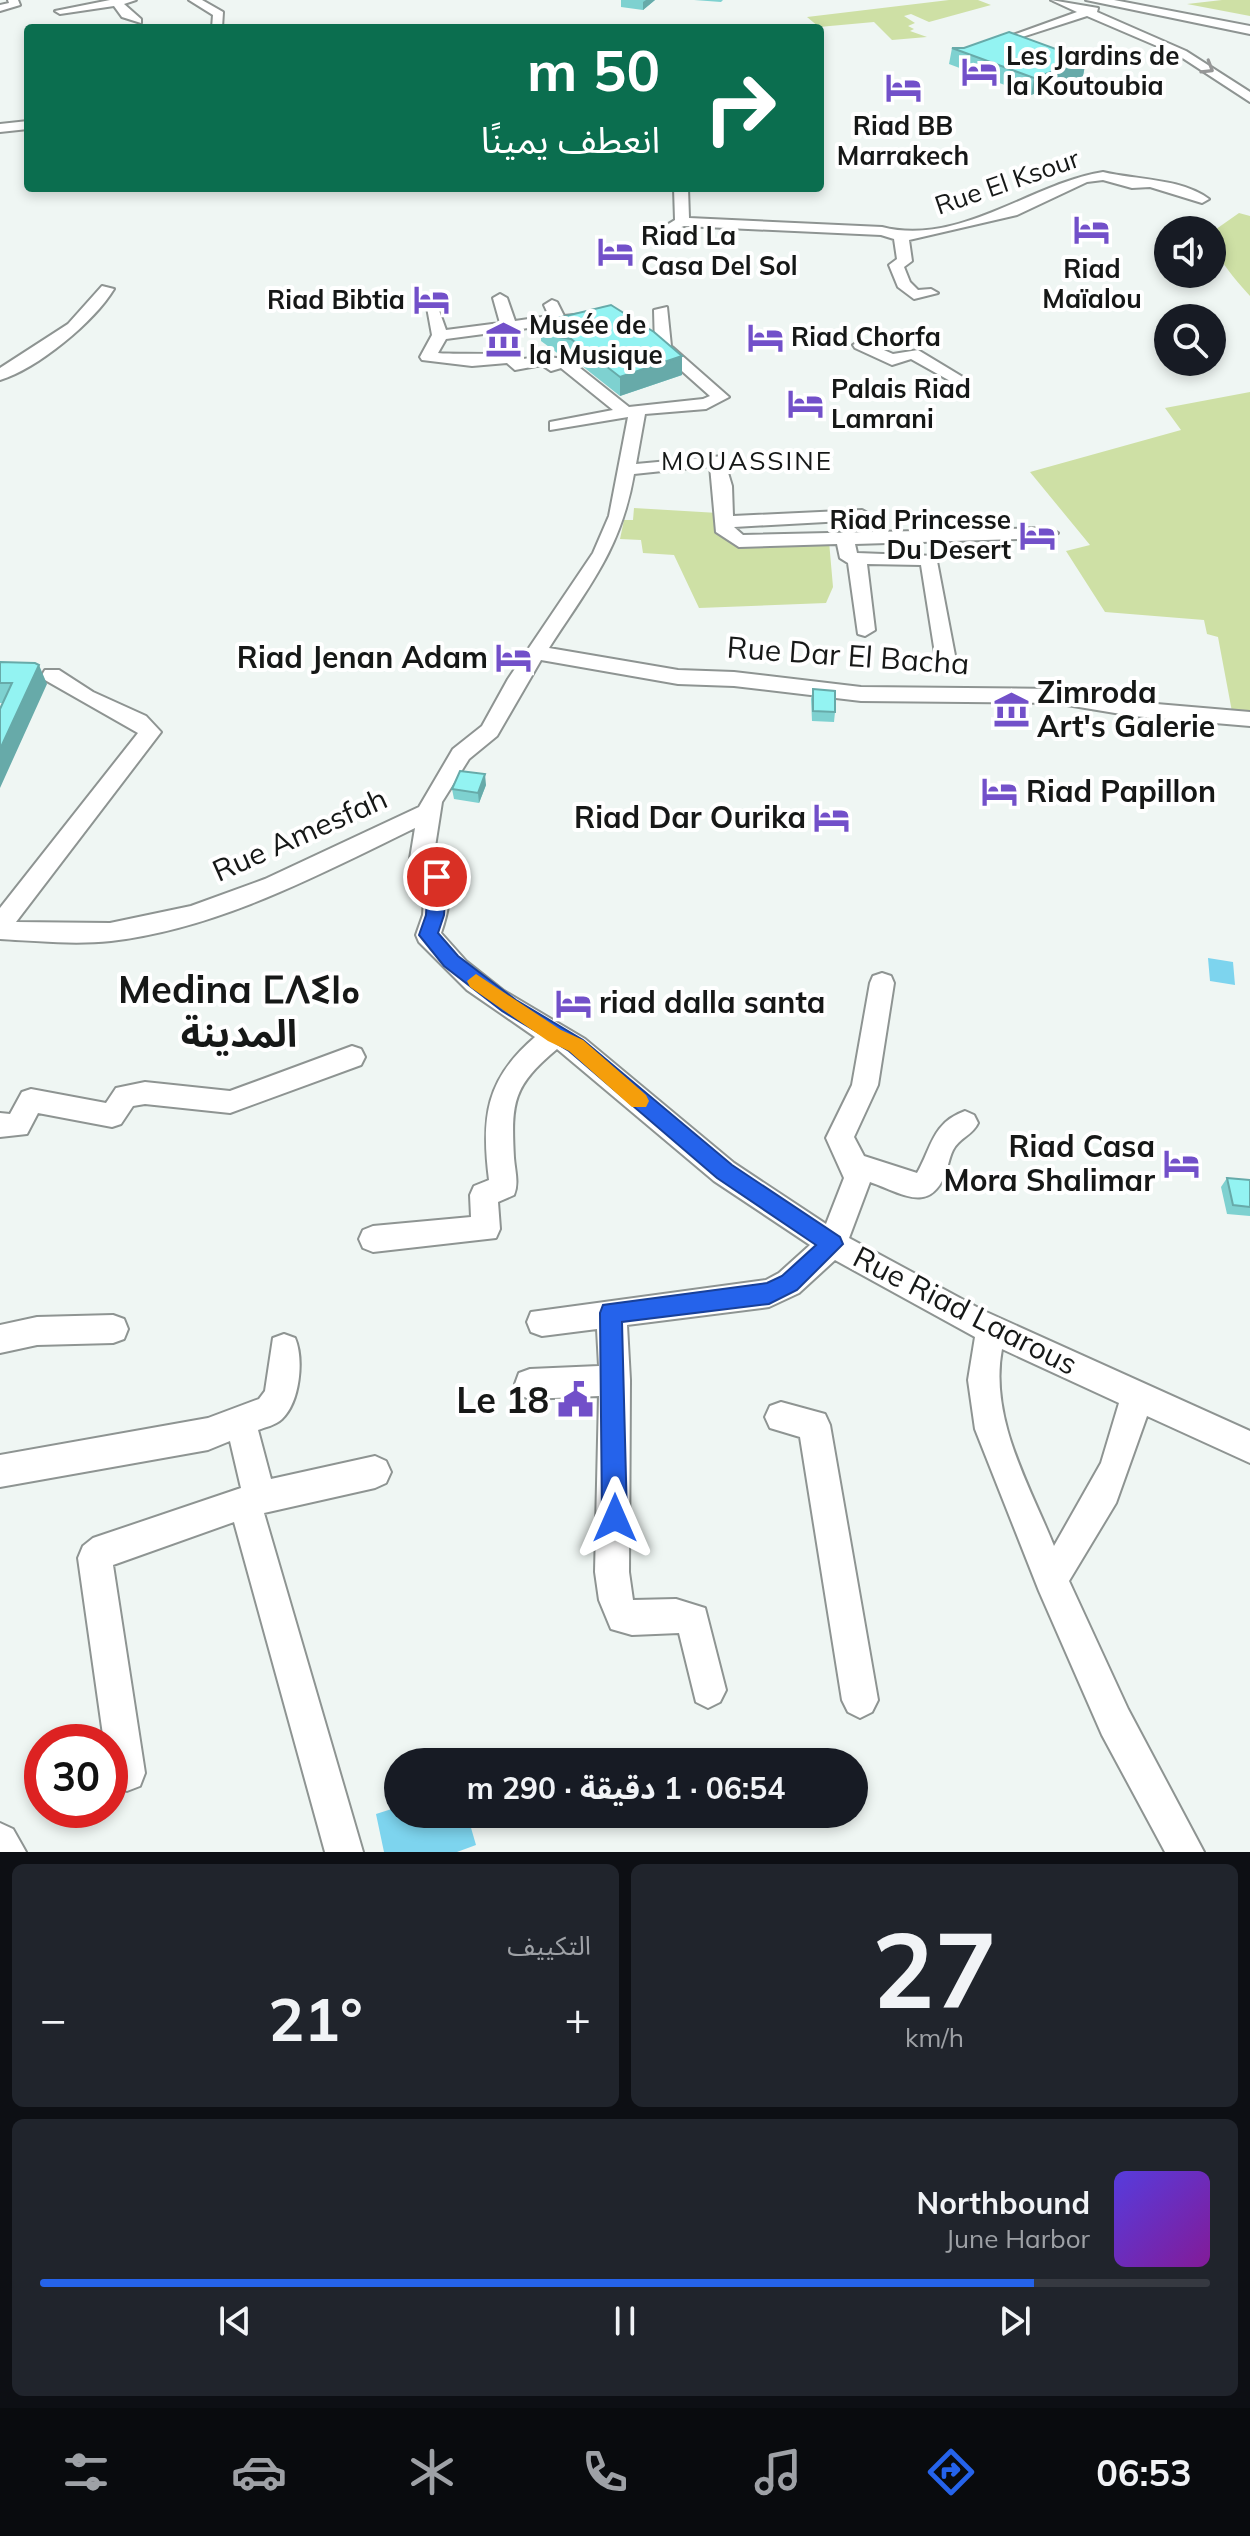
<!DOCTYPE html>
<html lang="ar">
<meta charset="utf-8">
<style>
body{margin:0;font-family:Mulish,"Noto Sans Arabic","Noto Sans Tifinagh",sans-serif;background:#20242c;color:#f1f3f6;direction:rtl;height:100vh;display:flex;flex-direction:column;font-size:30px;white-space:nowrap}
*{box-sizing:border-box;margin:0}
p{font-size:26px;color:#9ea1a6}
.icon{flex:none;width:44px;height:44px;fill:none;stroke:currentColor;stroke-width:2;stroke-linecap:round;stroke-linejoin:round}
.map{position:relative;height:1852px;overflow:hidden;direction:ltr}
.panel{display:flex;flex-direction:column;gap:12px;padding:12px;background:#0d0f14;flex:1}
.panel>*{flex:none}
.guide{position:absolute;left:24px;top:24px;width:800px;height:168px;border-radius:8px;box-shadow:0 4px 12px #0003;direction:rtl;background:#0b6e4f;color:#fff;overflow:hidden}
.controls{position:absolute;left:1154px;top:216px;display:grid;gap:16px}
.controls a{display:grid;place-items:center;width:72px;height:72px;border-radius:50%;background:#171b24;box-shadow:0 4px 12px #0003;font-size:40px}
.speed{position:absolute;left:24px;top:1724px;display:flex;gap:16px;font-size:40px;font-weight:700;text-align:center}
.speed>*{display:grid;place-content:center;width:104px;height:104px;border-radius:50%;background:#171b24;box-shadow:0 4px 12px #0003;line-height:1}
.speed .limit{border:12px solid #d22;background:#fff;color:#111}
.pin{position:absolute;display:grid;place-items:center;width:68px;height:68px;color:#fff;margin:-34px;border:4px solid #fff;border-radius:50%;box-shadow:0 2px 8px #0007}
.me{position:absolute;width:88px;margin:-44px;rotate:0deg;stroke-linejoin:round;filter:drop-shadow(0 0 6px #0008)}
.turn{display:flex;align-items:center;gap:28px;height:168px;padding:0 32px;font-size:36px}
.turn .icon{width:104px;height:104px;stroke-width:2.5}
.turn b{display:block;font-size:56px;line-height:68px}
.big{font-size:60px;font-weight:700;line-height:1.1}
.panel .tile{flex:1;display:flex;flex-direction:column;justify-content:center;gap:12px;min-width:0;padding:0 28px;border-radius:12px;background:#20242c}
.panel .dial{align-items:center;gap:0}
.dial b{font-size:104px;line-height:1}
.song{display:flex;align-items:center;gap:24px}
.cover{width:96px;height:96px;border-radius:12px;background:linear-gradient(135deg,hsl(250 70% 55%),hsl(290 70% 35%))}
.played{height:8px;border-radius:4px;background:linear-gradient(90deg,#2563eb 85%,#363941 85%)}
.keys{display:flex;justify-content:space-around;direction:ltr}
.heat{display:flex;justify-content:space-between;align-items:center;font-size:44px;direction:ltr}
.panel .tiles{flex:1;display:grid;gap:12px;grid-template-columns:1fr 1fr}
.tile:last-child{grid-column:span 2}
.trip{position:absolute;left:384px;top:1748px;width:484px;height:80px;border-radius:40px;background:#171b24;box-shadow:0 4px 12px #0003;font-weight:700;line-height:80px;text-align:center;direction:rtl}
.tabs{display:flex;height:128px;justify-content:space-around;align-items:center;background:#090b0e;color:#9ea1a6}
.tabs .icon{width:56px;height:56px}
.tabs .active{color:#2563eb}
.tabs b{font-size:36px;color:#f1f3f6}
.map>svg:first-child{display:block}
</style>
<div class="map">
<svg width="1250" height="1852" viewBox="0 0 1250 1852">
<rect width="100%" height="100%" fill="#eff6f3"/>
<path fill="#cee0a5" d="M949,0h29l13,5 -62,17 -18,-8 -7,2 11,7 -7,3 6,3 -4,2 17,6 -35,3 -18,-18 -55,5 -12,-10z
M1222,0h28v16l-63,-12z
M1239,213l11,3v80c-15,-17 -38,-41 -38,-64z
M1250,392v326l-17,-1 -15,-80 -11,-3 -3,-14 -99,-8 -39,-61 24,-6 -60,-73 151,-42 -16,-22z
M634,508l84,5 6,22 105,6 4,46 -7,16 -127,5 -25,-53 -31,-2 -2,-13 -21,-1 4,-19h9z"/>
<path fill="#7dd4ee" d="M1208,958l25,4 2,23 -25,-4z
M398,1807v7h69l9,31 -19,7h-73l-8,-38z"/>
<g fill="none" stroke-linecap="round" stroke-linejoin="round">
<defs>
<path id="minor" d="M8,0h10l2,5 -20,6v-6l9,-2z
M110,0h26l-12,4 17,15v4l-19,-6 -8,-11 -54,8 -5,-3z
M189,0h13l21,12 -1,16h-10l1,-13z
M1051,0l47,8 -1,4 89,39 64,41v10l-72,-47 -91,-39 -102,33v-4l92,-33z
M28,121v8l-28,3v-8z
M1103,172c33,8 78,6 106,27l-7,4 -52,-16 -18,1 -29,-8 -16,2 -70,33 -108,25 3,21 -8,6 6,15 8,8 13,-1 7,4 -24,6 -16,-12 -9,-22 8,-6 -3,-20 -13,-4 -197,-9 -15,6 -7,-4 13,-8 -1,-32h14l1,30 193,9c77,20 150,-44 221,-55z
M102,286l12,3c-20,33 -77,80 -114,91v-12l68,-44z
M500,294l7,4 8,23 34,-5 -5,-11 8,-5 5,2 7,14 20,-2 8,5 -20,9 -14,-4 -112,15 -8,14c16,2 78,-2 85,6 18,-3 30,-2 47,1l59,47 74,-8 7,-3 -55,-49 -1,-37 13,-3 4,39 58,51 -23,12 -61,5 -9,50 87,-8 9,30 1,30 129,-6 9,5 -9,5 -128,7 9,8 306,-7 9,5 -9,5 -194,6 2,9 79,3 21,110 -10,7 -10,-7 -16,-101 -54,-1 8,66 -10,6 -7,-2 -10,-71 -8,-5 -3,-14 -98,3 -23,-15 -6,-66 -76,8c-13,75 -45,112 -85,174l129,22 56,2 127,15 194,2 78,13 117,10v14l-117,-10 -78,-13 -194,-2 -127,-15 -56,-2 -137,-24 -44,76 -28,23 -27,43 -10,64 13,5c9,17 2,45 -4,62l25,28 38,30 81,48 149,124 92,61 18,-46 -18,-40 26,-53 18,-102 3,-7 9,-3 9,3 3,7 -16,102 -24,52 10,19 53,17c15,-26 15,-50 48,-62l9,4 4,8c-5,12 -19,15 -25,27 -4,8 -5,17 -8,25 -17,39 -43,18 -75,7l-21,56 135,73 266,120v32l-103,-47 -31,87 -47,78 59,128 76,143h-39l-63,-117 -63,-144 -64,-162 -7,-49 7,-43 -140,-77 -36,33 -30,14 -142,18 3,55 -1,192 4,28 43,-1 29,9 21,82 -6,12 -12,6 -12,-6 -17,-69 -47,2 -21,-6 -12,-29 -4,-28 4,-176 -69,3 -11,-4 -4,-11 4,-11 11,-4 69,-3 -2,-37 -55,7 -11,-4 -4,-10 4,-10 235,-32 13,-7 31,-28 -96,-64 -157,-132c-44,37 -46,52 -43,109 1,13 5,25 0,37l-16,7 2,27 -4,9 -123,14 -10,-4 -4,-9 4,-9 10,-4 98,-9 -1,-22 4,-9 15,-6c-8,-63 -3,-101 46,-143l-68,-47 -48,-48 -3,-7 7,-20 2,-33 -13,-5 -4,-6 7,-43c-97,47 -195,100 -304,113 -37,4 -74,0 -111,-2v-31l138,-175 -93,-53 -3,-5 3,-5h14l34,22 53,24 15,16 -145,190 94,1 81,-17 74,-27 154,-72 34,-58 29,-23 26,-47 85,-126 16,-37 19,-99 -78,13v-8l63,-12 -52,-42 -10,3 -9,-6 -27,5 -8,-7 -35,3 -50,-6 -2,-3 12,-22 -6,-33h10l10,28 54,-7 -7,-25zM1002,1349l117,54 -18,60 -47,83c-25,-62 -65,-128 -52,-197z
M861,340l32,14 25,-4 48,29 -14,3 -41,-23 -19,6 -37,-17 -2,-3z
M352,1046l9,3 4,8 -4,8 -131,48 -85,-9 -12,2 -12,18 -9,3 -74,-14 -11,21 -27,3v-24l10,1 12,-22 9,-3 75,14 10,-15 29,-6 85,9z
M113,1315l11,4 4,10 -4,10 -11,4 -76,2 -37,8v-28l37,-8z
M284,1334l11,4c9,21 5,64 -13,81 -6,6 -16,8 -24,11l13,49 104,-23 11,5 5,11 -5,11 -11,5 -111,25 99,339h-38l-91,-330 -121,43 32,208 -5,13 -13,5 -13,-5 -4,-10v-34h-6l-26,-184 5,-12 10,-8 148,-50 -11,-47 -22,9 -208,37v-32l208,-37 51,-19 6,-8 8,-53z
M781,1402l44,12 5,11 48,275 -6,12 -12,6 -12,-6 -6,-12 -42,-263 -30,-9 -5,-11 5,-11z
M0,1823l13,6 13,23h-26z"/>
<path id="major" d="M1086,0h28l136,26v8z"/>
</defs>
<use href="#minor" stroke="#8e9492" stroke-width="4"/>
<use href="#major" stroke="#8e9492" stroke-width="4"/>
<use href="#minor" fill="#fff" fill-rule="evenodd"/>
<use href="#major" fill="#fff" fill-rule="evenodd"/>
</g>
<path fill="#7ed1d0" d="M621,0h34l-12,10 -22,-3z
M694,0h29l-2,2z
M952,48l134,12 -3,16 -52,19 -82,-31z
M541,322l141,53 -62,21 -48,-38 -12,-3 -19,-14z
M0,662l47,22 -44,19h-3z
M813,689l22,23 -1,10 -22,-1 -1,-22z
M486,785l-7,18 -25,-4 -2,-10z
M1227,1178l23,2v36l-23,-2 -6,-27z"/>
<path fill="#67aaa9" d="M646,0h9l-12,10v-8z
M1086,60l-3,16 -52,19 3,-17z
M682,356v19l-62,21v-19z
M39,665l8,19 -47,104v-39z
M485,774l1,11 -7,18 -1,-10z"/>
<path fill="#93f3f2" stroke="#67aaa9" stroke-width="2" d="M1009,32l77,28 -52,18 -82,-30h12z
M611,305l43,27 28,24 -62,21 -49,-38 -12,-2 -18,-15z
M0,662l35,1 4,2 -39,84v-40l12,-26h-12z
M813,689l22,2v21l-22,-1z
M460,771l25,3 -7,19 -26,-4z
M1227,1178l23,2v27l-17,-2z"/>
<defs><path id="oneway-chevron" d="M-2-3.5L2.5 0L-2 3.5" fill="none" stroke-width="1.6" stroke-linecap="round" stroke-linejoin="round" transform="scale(2)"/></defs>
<use stroke="#969797" href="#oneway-chevron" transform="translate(1208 68) rotate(31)"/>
<path fill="#2563eb" stroke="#184099" stroke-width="2" d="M437,871l9,6 -2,38 -6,18 20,23 58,44 67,40 149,125 108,72 3,7 -46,46 -28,14 -147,18 5,196 -4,9 -8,4 -9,-4 -4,-9 -2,-205 3,-8 164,-22 15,-7 34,-31 -99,-67 -148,-127 -67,-40 -58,-45 -25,-31 7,-20 2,-38z"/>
<path fill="#f59e0b" d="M476,974l85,56 22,10 63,55 3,6 -3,6h-14l-63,-56 -21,-10 -78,-54 -3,-6z"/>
<defs>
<symbol id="hotel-bare" viewBox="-9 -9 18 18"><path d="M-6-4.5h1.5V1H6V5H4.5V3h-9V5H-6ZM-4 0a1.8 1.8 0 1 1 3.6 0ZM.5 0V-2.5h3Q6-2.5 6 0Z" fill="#7250c9" stroke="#fff" stroke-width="2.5" paint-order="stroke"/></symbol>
<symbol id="museum-bare" viewBox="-9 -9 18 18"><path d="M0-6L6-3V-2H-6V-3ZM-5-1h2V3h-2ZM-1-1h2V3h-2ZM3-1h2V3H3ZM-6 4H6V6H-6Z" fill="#7250c9" stroke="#fff" stroke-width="2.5" paint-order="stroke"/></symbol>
<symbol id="civic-bare" viewBox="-9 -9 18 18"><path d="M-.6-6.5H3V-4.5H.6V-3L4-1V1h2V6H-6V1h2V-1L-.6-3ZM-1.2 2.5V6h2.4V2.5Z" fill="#7250c9" stroke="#fff" stroke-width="2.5" paint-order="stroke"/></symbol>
</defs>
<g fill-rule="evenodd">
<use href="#hotel-bare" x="954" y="46" width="51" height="51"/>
<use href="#hotel-bare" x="878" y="62" width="51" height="51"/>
<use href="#hotel-bare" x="1066" y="204" width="51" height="51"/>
<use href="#hotel-bare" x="590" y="226" width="51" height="51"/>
<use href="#hotel-bare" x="406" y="274" width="51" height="51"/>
<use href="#hotel-bare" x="740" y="312" width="51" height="51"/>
<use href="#museum-bare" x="478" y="314" width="51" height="51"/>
<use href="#hotel-bare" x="780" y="378" width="51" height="51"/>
<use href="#hotel-bare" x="1012" y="510" width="51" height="51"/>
<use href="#hotel-bare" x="488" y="632" width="51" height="51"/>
<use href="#museum-bare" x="986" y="684" width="51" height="51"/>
<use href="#hotel-bare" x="974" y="766" width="51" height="51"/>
<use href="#hotel-bare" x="806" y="792" width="51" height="51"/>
<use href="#hotel-bare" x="548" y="978" width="51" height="51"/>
<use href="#hotel-bare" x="1156" y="1138" width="51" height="51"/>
<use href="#civic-bare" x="550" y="1374" width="51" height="51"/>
</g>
<g text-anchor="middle" stroke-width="8" stroke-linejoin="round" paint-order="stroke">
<g font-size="26" font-weight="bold" fill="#161817" stroke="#fff" text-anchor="start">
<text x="1006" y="65">Les Jardins de<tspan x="1006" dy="30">la Koutoubia</tspan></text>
<text x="903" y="135" text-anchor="middle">Riad BB<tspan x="903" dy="30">Marrakech</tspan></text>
<text x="641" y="245">Riad La<tspan x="641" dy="30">Casa Del Sol</tspan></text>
<text x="1092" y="278" text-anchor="middle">Riad<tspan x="1092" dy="30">Maïalou</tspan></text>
<text x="405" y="309" text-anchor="end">Riad Bibtia</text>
<text x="529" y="334">Musée de<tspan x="529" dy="30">la Musique</tspan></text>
<text x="791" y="346">Riad Chorfa</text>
<text x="831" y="398">Palais Riad<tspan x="831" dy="30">Lamrani</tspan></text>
<text x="1011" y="529" text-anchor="end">Riad Princesse<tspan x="1011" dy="30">Du Desert</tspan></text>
</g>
<g font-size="26" fill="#161817" stroke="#fff">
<text transform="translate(1007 182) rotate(-19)" y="9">Rue El Ksour</text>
</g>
<g font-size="26" letter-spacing="2" fill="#161817" stroke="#fff">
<text x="747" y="470">MOUASSINE</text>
</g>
<g font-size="30" fill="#161817" stroke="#fff">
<text transform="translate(848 656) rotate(4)" y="10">Rue Dar El Bacha</text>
<text transform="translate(300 835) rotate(-24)" y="10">Rue Amesfah</text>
<text transform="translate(965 1311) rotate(27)" y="10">Rue Riad Laarous</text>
</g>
<g font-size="30" font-weight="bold" fill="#161817" stroke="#fff" text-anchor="end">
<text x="488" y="668">Riad Jenan Adam</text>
<text x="1037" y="703" text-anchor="start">Zimroda<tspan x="1037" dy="34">Art's Galerie</tspan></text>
<text x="1026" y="802" text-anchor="start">Riad Papillon</text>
<text x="806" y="828">Riad Dar Ourika</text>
<text x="599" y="1013" text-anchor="start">riad dalla santa</text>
<text x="1155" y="1157">Riad Casa<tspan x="1155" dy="34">Mora Shalimar</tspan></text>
</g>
<g font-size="36" font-weight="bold" fill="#161817" stroke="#fff" text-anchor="end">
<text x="549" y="1413">Le 18</text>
</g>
<g font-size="38" font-weight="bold" fill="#161817" stroke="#fff">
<text x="239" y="1003">Medina ⵎⴷⵉⵏⴰ<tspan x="239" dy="44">المدينة</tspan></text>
</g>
</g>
</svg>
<div class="controls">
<a><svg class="icon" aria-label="sound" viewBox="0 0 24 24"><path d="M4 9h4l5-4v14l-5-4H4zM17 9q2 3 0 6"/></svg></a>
<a><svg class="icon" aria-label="search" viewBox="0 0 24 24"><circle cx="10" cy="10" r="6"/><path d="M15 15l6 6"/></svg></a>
</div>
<div class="speed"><div class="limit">30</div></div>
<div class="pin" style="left:437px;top:877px;background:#d93025"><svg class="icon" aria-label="arrive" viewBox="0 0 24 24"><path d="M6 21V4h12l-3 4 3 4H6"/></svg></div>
<svg class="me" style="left:615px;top:1518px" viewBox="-20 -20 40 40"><path d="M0-17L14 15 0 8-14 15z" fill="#2563eb" stroke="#fff" stroke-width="4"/></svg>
<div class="trip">06:54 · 1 دقيقة · 290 m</div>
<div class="guide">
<div class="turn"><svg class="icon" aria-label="right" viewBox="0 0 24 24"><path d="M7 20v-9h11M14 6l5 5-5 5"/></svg><div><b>50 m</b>انعطف يمينًا</div></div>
</div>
</div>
<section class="panel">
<div class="tiles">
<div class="tile dial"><b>27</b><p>km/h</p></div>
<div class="tile"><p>التكييف</p>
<div class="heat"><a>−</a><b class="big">21°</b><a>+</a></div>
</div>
<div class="tile">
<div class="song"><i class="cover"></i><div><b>Northbound</b><p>June Harbor</p></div></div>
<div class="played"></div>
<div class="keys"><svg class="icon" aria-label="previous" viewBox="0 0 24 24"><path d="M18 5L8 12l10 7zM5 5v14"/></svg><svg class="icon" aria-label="pause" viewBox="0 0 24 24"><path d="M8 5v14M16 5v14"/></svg><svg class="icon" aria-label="next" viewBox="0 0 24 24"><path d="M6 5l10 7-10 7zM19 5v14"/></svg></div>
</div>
</div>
</section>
<nav class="tabs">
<b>06:53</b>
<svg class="icon active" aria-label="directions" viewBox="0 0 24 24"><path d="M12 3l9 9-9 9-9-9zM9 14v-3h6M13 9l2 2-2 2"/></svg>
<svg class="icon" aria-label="music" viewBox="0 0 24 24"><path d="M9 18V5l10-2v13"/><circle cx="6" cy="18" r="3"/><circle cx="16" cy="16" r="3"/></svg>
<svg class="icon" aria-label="phone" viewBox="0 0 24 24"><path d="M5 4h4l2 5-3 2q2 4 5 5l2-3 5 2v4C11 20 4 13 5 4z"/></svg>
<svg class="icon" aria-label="climate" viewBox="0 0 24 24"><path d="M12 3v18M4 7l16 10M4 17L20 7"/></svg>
<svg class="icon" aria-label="car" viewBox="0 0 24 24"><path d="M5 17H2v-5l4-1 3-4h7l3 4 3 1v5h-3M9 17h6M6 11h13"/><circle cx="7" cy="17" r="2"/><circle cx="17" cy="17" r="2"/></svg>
<svg class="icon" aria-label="filters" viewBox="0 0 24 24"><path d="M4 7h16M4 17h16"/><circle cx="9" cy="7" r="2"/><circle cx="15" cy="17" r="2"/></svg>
</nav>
